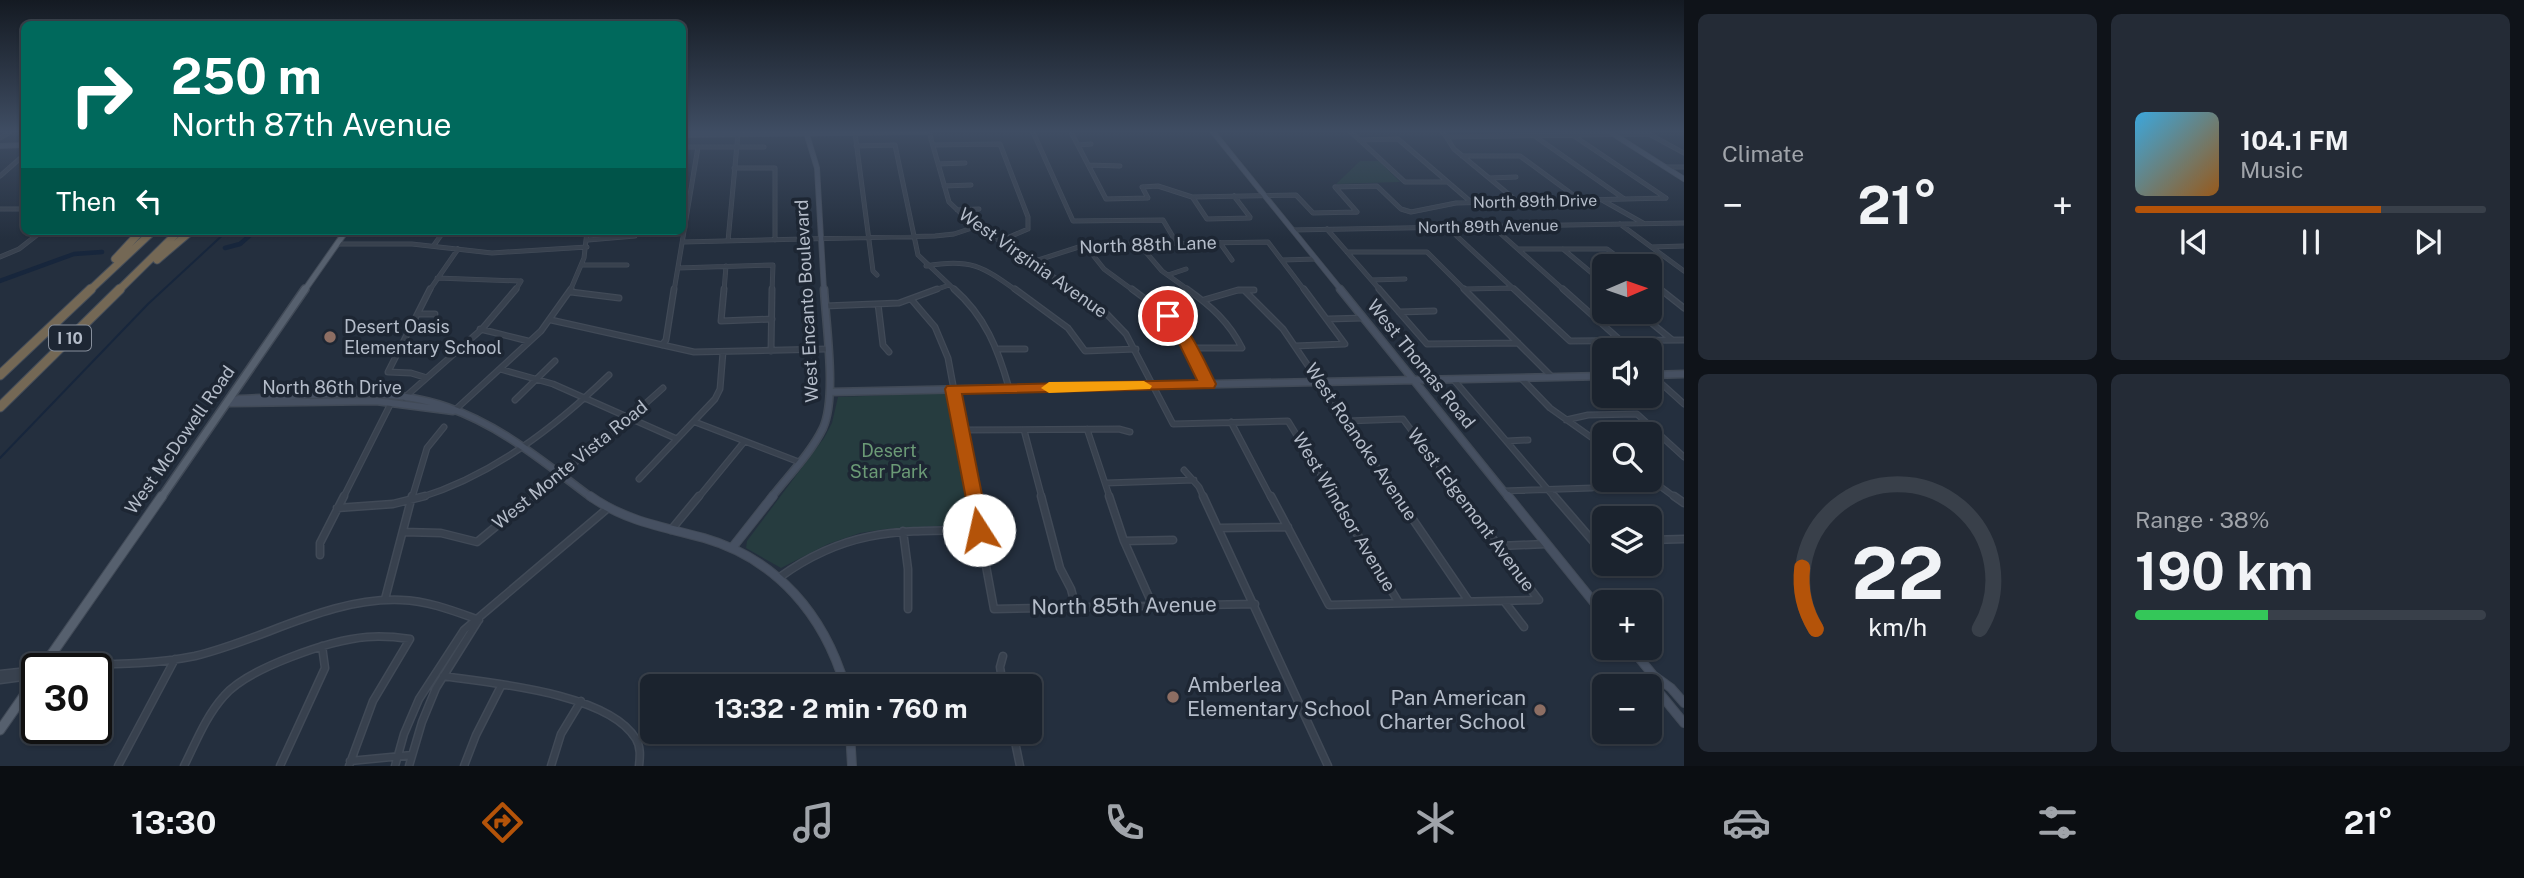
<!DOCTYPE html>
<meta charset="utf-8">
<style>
body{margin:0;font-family:"Public Sans",sans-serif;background:#242b36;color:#f1f3f6;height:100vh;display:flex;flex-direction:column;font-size:26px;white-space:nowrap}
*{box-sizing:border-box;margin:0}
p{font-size:23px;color:#a0a4aa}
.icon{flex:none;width:38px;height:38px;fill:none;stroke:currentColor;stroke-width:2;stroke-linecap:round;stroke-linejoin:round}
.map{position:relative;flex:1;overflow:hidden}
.panel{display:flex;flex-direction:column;gap:14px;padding:14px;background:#0f1319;width:840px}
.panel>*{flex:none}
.top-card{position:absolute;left:21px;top:21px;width:665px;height:214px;border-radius:10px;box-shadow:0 2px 5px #0004,0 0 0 2px #39404a;background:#00695c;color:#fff;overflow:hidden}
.needle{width:46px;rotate:88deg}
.tools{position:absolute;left:1592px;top:254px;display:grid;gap:14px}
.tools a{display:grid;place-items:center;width:70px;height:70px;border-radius:10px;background:#1b232e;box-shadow:0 2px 5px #0004,0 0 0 2px #39404a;font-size:35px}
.speed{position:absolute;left:21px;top:653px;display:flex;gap:14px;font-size:35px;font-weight:700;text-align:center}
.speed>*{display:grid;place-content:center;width:91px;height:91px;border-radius:50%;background:#1b232e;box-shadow:0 2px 5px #0004,0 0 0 2px #39404a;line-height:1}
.speed .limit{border:4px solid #111;border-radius:10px;background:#fff;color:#111}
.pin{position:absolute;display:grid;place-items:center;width:60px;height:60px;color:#fff;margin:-30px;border:4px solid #fff;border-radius:50%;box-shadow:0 2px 7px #0007}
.me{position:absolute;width:77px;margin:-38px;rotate:350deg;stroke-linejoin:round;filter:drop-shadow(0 0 5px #0008)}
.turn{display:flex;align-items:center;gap:24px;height:147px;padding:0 35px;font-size:32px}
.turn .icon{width:91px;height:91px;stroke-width:2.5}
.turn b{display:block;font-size:49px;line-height:60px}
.then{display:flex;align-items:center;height:66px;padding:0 35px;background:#0003;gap:14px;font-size:26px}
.big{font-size:52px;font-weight:700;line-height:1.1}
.panel .card{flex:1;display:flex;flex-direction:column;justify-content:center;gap:10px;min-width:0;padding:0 24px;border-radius:10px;background:#242b36}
.panel .dial{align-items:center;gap:0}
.dial svg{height:182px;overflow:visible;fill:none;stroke:#39404a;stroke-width:7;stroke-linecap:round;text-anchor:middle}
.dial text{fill:#f1f3f6;stroke:none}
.song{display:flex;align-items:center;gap:21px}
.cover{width:84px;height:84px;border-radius:10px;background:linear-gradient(135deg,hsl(200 70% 55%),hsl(30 70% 35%))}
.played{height:7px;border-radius:4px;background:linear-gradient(90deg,#b45309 70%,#39404a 70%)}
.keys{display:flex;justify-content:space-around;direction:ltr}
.heat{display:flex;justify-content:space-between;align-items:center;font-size:38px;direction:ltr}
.charge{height:10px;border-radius:5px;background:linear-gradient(90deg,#34c759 38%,#39404a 0)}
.panel .tiles{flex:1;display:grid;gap:14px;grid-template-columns:repeat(2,1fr)}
.trip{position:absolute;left:640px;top:674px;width:402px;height:70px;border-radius:10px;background:#1b232e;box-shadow:0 2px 5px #0004,0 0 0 2px #39404a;font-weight:700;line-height:70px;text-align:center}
.tabs{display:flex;height:112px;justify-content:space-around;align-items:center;background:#0b0e12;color:#a0a4aa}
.tabs .icon{width:49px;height:49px}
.tabs .on{color:#b45309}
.tabs b{font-size:32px;color:#f1f3f6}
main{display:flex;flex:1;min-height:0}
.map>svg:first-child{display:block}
</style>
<main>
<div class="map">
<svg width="1684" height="766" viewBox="0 0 1684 766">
<rect width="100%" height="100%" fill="#242f3e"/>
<path fill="#263c3f" d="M1360,161h19l21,21 -64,2z
M945,393l4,2 23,129 -86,5 -26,4 -32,11 -47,24 -35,-20 1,-7 77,-103 8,-15 6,-26z"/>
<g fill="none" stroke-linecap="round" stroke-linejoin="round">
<path stroke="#17263c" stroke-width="2" d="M0,458l148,-154 79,-73"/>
<path stroke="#17263c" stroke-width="4.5" d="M225,248l15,-4 15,-13
M0,281l74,-27 28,-2"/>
<defs>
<path id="street-far2" d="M929,132l20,70 18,17 108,72
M1033,132l40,89 90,-1 13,22
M1071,132l35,67 42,-1 -6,-11
M1351,132l54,50h42
M1443,132l11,17 64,53
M855,133l18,138 4,4
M1574,136l92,62
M1447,137l202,-3 35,19
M1536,137l87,61
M0,138l10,-6
M1359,140l39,-1 73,63
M933,145l67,-1 28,73v12
M1078,145l13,-1
M856,146l39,-1 23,110 38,36
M682,147h82
M1462,156h58l60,44
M938,164l27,-1
M1089,165l31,1
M1666,167h18
M734,168h41v72
M0,176l24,-21
M1490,178l26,-1
M944,186l27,-1
M1142,187l16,-1 34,11 104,-2 17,18 44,-1
M1335,187l42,-1 24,23 10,3 45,-9 210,-5
M1335,187l22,25
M1234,196l16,21
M1193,198l14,21 43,-1
M1602,200l41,23
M0,209h24
M957,210l22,-1
M1620,224l64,47
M1492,226l73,65
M1447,227l69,64
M1327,229l54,62
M1292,230l392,-7
M588,240l47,-4
M728,241l10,-107
M1000,241l28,-12
M683,242l252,-6 19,-2 24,-8
M1138,243l24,28 28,20
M1220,243l12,17
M337,244h75l80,9 95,-6
M434,245l10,-14
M1085,245l19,24 30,22
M1652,247l32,-1
M1518,249h89l23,17
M1563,249l42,35
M1347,252h80l39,39
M0,257l19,-8 23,-18
M1283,260l33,-1
M1032,262l53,-17 183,-3 37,49
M583,265h44
M926,266c44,-8 56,0 91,25
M678,268l95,-3 -1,26
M1168,275l18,-6
M437,278l83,3
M1372,280l33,-1
M1650,282l12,9
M1466,289l47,-1
M429,291l29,-42
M515,291l6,-10
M570,291l14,-33 3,-27
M674,291l24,-144
M724,291l2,-25
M932,291l17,-6
M1234,291l20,-1"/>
<path id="street-far1" d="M724,289l-3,32 51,-2
M954,289c31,27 44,60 55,99
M1015,289l53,39 17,23 51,-2
M1072,289l31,21 23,24 47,90 115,-3 47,77
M1132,289l36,27 11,14 29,54
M1187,289c24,17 42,33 55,59h-53
M1379,289l48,55 91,-1
M1464,289l88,88
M1514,289l56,52 114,-1
M1563,289l57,51
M1660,289l24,19
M1245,291l38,38 115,169
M571,292l48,6
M911,299l24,28 13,31 26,140
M1204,300l34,-10h16
M878,304l5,41 6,7
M825,306l74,-3 38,-14
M1399,312l35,-1
M1638,312l33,27
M419,314h16
M1328,319l36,-1
M551,320l143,32 133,-3
M480,329l48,12
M662,345l4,-5 8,-51
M1295,346l50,-2 -41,-55
M998,349h27
M771,351l1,-62
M500,369l53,15 124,55
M1653,376l31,28
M424,377l-13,-4 -23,-1 42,-83
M1521,378l29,30 55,39
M1453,379l102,119
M404,398l78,-69 34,-40
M515,400l40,-39
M455,410l86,-79 30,-42
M1566,420l22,-5 49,-1 47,43
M1347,421l56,-2 59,79
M695,422l104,40
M1231,422l40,76
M1087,429l23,69
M961,430l158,-1 11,3
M1024,430l18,68
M1507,441l21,-1
M1184,470l15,17 5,11
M639,479l76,-80 5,-10 3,-37
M1650,479l26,19
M1106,483l88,-3
M1503,491l89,-3
M343,498l48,-95
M412,498l15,-50 17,-21
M419,498c74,-23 135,-70 190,-123
M531,498l87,-70 45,-40
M698,498l46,-56"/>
<path id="street" d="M973,496l21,113 261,-5
M1041,496l19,72 11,21 5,19
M1109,496l15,45 29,65
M1203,496l125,270
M1271,496l58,109 210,-5
M1334,496l65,107
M1397,496l71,104
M1461,496l77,103
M1554,496l51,59
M1674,496l10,7
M337,508l56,-4 32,-8
M1219,528l69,-1
M671,530l28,-34
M903,531l5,38v40
M404,532l37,1 36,9 56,-46
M1650,540l34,-1
M1124,541l49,-1
M1594,542l11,-1
M1499,546l47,-2
M320,555v-12l24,-47
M1612,564l6,6
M780,577c68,-49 119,-46 199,-47
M385,599l27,-103
M1504,601l20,26
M1003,656l-3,11 3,19
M45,666c50,-2 101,0 150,-10 68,-16 135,-59 206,-56 28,1 53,11 78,20
M0,674l28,-3 9,3
M443,676c49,7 166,17 193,63 5,8 4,18 3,27
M0,680l37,-5
M1013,732l7,34
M350,761l62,-6
M118,766l57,-107
M184,766c12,-24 22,-50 40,-70 24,-28 106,-56 143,-59 14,-1 29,0 43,2l-37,62 -24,65
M280,766l45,-98 -3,-22
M395,766l9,-32 15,-35 45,-69 144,-122
M409,766l13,-44 14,-34 42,-67
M464,766l12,-31 25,-49
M551,766l10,-32 20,-33"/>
<path id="secondary-far2" d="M806,132l11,36 7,123
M1213,132l129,159
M1610,132l74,47
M682,135l246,-3
M0,146l24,-1"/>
<path id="secondary-far1" d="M1340,289l169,209
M1650,375l34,-1
M830,392l775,-16
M228,402l11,-3c67,-2 143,-15 208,8 55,19 99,57 145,91
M230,403l146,-2 77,10
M771,498c17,-22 40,-45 52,-70 14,-31 3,-102 1,-139"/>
<path id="secondary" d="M590,496c35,25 73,31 114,42 73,21 120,77 141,148
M1508,496l97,120
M732,548l41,-52
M1631,648l22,27 18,13 13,15
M1653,675l4,15 27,33
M850,732l2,34"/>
<path id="primary-far2" d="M304,291l42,-60"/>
<path id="primary-far1" d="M161,498l144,-209"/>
<path id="primary" d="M42,668l120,-172
M0,730l37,-53"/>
<path id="highway-far1" d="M115,259l26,-28
M157,260l34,-29
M89,291l64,-60
M118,291l61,-60"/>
<path id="highway" d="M0,375l91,-86
M0,407l120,-118"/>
</defs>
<use href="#street-far2" stroke="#414a57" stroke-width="5"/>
<use href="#street-far1" stroke="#414a57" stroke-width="7"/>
<use href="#street" stroke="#414a57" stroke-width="9"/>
<use href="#secondary-far2" stroke="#414a57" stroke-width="6"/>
<use href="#secondary-far1" stroke="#414a57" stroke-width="9"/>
<use href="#secondary" stroke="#414a57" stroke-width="10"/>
<use href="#primary-far2" stroke="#414a57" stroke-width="7"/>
<use href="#primary-far1" stroke="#414a57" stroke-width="10"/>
<use href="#primary" stroke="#414a57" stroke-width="11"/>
<use href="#highway-far1" stroke="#434c59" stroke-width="9"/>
<use href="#highway" stroke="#434c59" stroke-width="11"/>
<use href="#street-far2" stroke="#38414e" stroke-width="3.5"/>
<use href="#street-far1" stroke="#38414e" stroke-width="4.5"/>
<use href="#street" stroke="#38414e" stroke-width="6"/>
<use href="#secondary-far2" stroke="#465061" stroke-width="4.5"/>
<use href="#secondary-far1" stroke="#465061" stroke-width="6"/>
<use href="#secondary" stroke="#465061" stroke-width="8"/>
<use href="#primary-far2" stroke="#56606e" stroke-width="5"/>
<use href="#primary-far1" stroke="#56606e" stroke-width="7"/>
<use href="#primary" stroke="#56606e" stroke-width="9"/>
<use href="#highway-far1" stroke="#746855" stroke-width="7"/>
<use href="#highway" stroke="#746855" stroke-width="9"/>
</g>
<linearGradient id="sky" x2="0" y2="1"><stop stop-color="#141a22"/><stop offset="0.55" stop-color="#3f4d63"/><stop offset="1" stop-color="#3f4d63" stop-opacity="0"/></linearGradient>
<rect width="1684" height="239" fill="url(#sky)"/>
<path fill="#b45309" stroke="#753606" stroke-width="2" d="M1168,312c18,5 39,55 48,72l-2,4 -252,6 27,136 -3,5 -7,2 -6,-2 -28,-146 2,-3 250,-6 -24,-49 -12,-15z"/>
<path fill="#f59e0b" d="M1144,381l8,5 -2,3 -101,4 -8,-5 8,-6z"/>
<g fill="#8d6e63" stroke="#1d2633" stroke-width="2.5">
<circle cx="330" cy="337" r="7"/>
<circle cx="1173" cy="697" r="7"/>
<circle cx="1540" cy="710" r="7"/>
</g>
<g text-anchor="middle" stroke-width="7" stroke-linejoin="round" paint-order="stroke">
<g font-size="16" fill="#b4bcc9" stroke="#1d2633">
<text transform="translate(1535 201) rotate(-1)" y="6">North 89th Drive</text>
<text transform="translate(1488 226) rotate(-1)" y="6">North 89th Avenue</text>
</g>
<rect fill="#1d2633" stroke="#878f9c" stroke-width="2" x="49" y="325.5" width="42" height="25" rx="5"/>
<g font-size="16" font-weight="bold" fill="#b4bcc9">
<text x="70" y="344">I 10</text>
</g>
<g font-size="18" fill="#b4bcc9" stroke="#1d2633">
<text transform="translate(1148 245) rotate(-2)" y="6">North 88th Lane</text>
<text transform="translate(1033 263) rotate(35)" y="6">West Virginia Avenue</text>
<text transform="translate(807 301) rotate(-93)" y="6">West Encanto Boulevard</text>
<text transform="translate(1421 364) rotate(51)" y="6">West Thomas Road</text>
<text x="332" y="394">North 86th Drive</text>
<text transform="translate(180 440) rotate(-55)" y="6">West McDowell Road</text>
<text transform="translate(1361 442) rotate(56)" y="6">West Roanoke Avenue</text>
<text transform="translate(570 465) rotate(-39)" y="6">West Monte Vista Road</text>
<text transform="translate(1471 510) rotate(53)" y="6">West Edgemont Avenue</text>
<text transform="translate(1344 512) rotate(59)" y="6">West Windsor Avenue</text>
</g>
<g font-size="18" fill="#b4bcc9" stroke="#1d2633" text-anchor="start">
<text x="344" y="333">Desert Oasis<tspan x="344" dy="21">Elementary School</tspan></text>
</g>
<g font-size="18" fill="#6b9a76" stroke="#1d2633">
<text x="889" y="457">Desert<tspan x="889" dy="21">Star Park</tspan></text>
</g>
<g font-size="21" fill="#b4bcc9" stroke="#1d2633">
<text transform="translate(1124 606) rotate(-1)" y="7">North 85th Avenue</text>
</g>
<g font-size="21" fill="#b4bcc9" stroke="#1d2633" text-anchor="start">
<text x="1187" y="692">Amberlea<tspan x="1187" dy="24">Elementary School</tspan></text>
<text x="1526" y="705" text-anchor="end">Pan American<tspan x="1526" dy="24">Charter School</tspan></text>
</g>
</g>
</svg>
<div class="tools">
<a><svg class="needle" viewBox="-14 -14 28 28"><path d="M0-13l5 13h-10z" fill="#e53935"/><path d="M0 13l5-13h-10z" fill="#a0a4aa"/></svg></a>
<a><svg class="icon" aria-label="sound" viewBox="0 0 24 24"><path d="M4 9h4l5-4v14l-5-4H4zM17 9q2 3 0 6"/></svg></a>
<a><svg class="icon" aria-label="search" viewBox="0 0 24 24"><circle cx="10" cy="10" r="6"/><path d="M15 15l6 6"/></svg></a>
<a><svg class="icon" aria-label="layers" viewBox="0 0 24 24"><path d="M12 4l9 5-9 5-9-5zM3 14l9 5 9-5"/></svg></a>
<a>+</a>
<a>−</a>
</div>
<div class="speed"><div class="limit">30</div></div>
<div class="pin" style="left:1168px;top:316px;background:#d93025"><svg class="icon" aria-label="arrive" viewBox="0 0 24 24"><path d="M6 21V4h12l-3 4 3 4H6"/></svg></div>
<svg class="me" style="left:979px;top:530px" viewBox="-20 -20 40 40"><circle r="19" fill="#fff"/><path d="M0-13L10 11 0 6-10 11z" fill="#b45309"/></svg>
<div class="trip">13:32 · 2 min · 760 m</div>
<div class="top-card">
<div class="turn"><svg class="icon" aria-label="right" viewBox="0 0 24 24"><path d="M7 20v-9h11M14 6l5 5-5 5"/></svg><div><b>250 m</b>North 87th Avenue</div></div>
<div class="then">Then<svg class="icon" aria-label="left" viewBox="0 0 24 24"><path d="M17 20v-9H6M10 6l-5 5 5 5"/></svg></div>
</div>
</div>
<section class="panel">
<div class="tiles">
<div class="card"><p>Climate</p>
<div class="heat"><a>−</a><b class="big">21°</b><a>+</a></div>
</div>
<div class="card">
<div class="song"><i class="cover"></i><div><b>104.1 FM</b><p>Music</p></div></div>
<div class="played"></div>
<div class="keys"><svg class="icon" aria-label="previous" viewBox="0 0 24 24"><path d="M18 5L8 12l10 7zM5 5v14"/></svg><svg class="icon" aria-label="pause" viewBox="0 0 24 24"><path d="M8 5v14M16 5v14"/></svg><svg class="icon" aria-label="next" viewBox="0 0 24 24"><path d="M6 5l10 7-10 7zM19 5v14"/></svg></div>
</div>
<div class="card dial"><svg viewBox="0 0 100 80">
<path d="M14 69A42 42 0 1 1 86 69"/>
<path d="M14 69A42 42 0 0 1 8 42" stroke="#b45309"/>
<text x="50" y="56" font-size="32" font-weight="700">22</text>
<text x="50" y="72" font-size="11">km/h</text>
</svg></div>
<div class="card"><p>Range · 38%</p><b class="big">190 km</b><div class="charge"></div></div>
</div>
</section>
</main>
<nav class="tabs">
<b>13:30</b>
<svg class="icon on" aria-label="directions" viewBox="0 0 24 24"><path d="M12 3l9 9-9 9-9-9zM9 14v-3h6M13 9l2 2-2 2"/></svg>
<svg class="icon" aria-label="music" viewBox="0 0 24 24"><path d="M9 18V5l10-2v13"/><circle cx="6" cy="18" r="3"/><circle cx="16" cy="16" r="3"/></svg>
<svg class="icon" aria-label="phone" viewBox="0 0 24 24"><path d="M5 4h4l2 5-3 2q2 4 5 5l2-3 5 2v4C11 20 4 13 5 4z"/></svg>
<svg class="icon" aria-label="climate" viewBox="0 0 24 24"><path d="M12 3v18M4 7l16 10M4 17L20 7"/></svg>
<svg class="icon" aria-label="car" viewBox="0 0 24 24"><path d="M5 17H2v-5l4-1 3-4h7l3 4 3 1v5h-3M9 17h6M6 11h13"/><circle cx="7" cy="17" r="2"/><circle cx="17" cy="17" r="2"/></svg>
<svg class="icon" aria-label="filters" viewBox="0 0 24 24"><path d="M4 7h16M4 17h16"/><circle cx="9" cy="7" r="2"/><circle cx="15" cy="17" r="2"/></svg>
<b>21°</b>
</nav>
